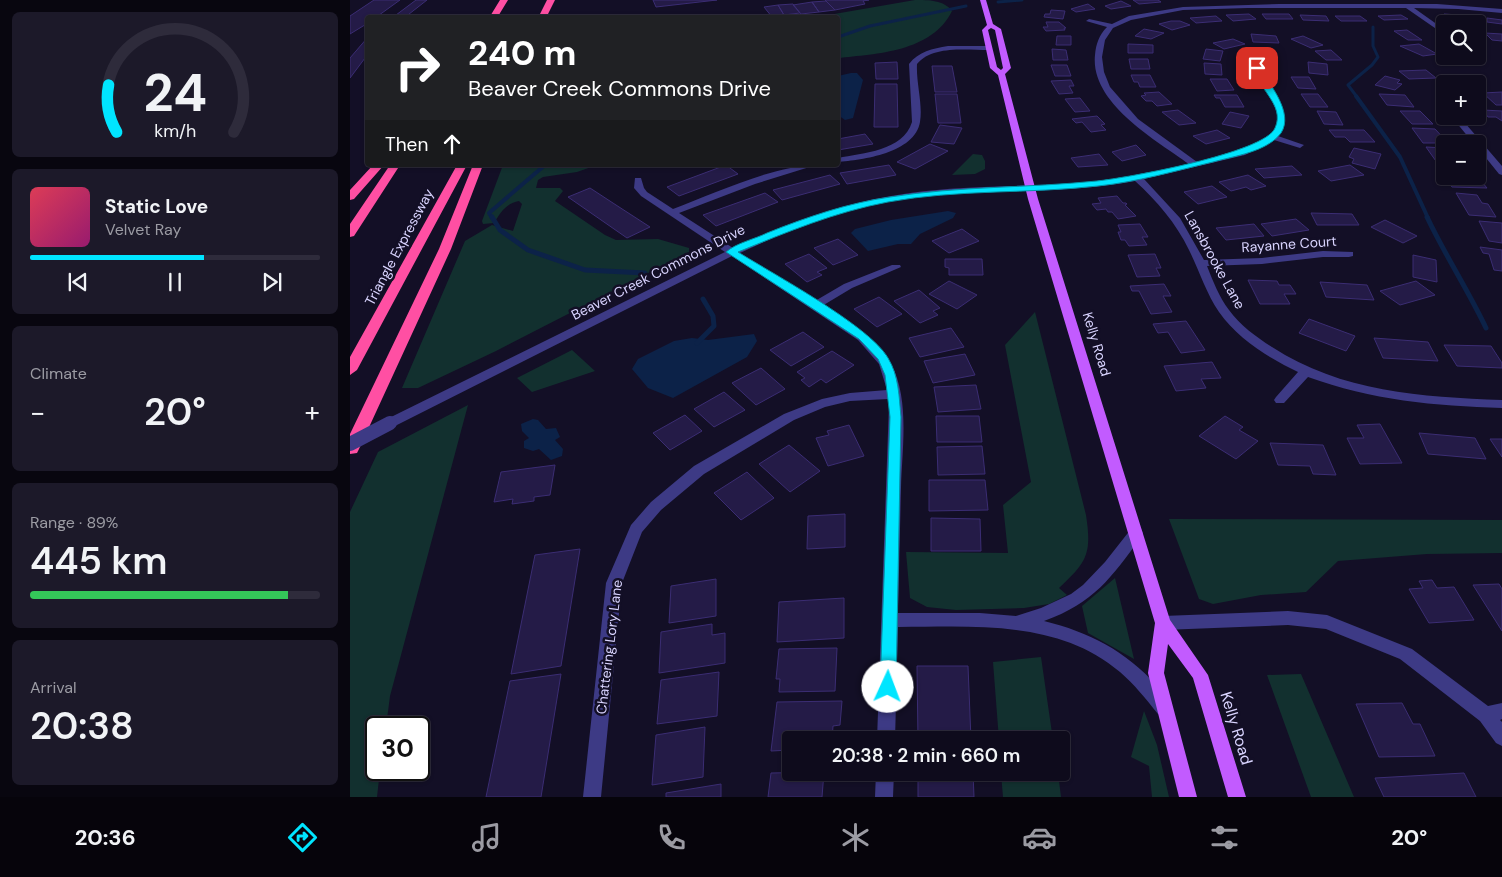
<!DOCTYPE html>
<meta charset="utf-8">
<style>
body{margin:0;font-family:"DM Sans",sans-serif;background:#1c1929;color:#f1f3f6;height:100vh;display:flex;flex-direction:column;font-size:19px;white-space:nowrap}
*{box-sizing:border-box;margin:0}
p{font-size:16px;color:#9b9ba3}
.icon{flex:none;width:28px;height:28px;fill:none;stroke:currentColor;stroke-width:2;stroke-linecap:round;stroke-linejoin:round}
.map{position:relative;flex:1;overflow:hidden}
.details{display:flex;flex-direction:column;gap:12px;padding:12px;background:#08060f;width:350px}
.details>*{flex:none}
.banner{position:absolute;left:15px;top:15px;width:475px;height:152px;border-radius:5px;box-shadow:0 1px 4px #0004,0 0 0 1px #2e2b3b;background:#202124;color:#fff;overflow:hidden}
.tools{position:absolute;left:1086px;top:15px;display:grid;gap:10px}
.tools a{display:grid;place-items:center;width:50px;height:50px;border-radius:5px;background:#0e0b1c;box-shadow:0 1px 4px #0004,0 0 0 1px #2e2b3b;font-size:25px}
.speed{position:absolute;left:15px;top:716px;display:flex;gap:10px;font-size:25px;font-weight:700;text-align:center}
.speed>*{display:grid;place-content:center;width:65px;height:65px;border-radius:50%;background:#0e0b1c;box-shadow:0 1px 4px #0004,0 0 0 1px #2e2b3b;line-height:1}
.speed .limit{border:2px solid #111;border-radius:8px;background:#fff;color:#111}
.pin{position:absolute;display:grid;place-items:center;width:42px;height:42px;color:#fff;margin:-21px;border-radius:10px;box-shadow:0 2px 8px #0006}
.me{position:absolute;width:55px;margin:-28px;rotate:2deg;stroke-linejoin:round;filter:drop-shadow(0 0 4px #0008)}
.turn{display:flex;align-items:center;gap:18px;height:105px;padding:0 20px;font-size:22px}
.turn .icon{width:65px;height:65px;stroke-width:2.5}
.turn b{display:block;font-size:35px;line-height:42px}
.then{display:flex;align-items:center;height:48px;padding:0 20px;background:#0003;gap:10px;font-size:19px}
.big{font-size:38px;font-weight:600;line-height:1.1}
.details .tile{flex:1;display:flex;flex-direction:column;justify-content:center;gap:8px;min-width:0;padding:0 18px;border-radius:8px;background:#1c1929}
.details .dial{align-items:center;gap:0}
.dial svg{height:130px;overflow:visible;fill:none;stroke:#2e2b3b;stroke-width:7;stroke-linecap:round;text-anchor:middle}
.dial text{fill:#f1f3f6;stroke:none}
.song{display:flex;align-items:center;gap:15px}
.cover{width:60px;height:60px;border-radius:8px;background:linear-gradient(135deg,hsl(350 70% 55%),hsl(320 70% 35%))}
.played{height:5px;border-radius:2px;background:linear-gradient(90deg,#00e5ff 60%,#2e2b3b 60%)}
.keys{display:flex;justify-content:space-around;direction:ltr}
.heat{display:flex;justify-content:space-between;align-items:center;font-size:28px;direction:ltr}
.charge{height:8px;border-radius:4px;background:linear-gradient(90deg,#34c759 89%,#2e2b3b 0)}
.trip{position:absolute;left:432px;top:731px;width:288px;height:50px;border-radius:5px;background:#0e0b1c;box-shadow:0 1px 4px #0004,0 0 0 1px #2e2b3b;font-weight:600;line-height:50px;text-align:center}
.tabs{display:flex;height:80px;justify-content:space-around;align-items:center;background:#06040b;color:#9b9ba3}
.tabs .icon{width:35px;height:35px}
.tabs .selected{color:#00e5ff}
.tabs b{font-size:22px;color:#f1f3f6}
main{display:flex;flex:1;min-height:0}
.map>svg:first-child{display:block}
</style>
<main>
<section class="details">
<div class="tile dial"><svg viewBox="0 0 100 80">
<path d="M14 69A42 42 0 1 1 86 69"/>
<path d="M14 69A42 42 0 0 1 9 40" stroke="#00e5ff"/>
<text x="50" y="56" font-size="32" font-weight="700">24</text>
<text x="50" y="72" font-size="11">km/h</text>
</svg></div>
<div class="tile">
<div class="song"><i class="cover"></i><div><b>Static Love</b><p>Velvet Ray</p></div></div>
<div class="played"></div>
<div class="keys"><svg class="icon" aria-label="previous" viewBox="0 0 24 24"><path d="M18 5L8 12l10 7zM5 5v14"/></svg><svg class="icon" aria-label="pause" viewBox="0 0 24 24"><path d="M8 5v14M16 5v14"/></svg><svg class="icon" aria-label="next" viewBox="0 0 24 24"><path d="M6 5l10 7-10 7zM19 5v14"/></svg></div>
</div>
<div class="tile"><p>Climate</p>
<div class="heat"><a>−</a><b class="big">20°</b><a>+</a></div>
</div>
<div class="tile"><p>Range · 89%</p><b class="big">445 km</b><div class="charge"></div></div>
<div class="tile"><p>Arrival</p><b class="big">20:38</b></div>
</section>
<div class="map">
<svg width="1152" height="797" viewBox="0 0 1152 797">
<rect width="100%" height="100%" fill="#130f26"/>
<path fill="#12302f" d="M565,0c14,0 29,0 37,11 -20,41 -76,43 -114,47v-40l-21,-1z
M623,154l9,1 3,6v8l-10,5 -23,1z
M153,165h94l-20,7 -34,5 -5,3 -2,8h24l3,3 -8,10 50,34 11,5 42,-1 31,9v4l-193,99 -78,37h-16l63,-147 27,-16 21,6 9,-27 -3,-3c-13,2 -19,12 -25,22l-11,1 -1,-3z
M685,312l51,203c6,39 1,47 -27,73l8,7 -18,9 -25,4 -68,2 -29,-3 -17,-9 -4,-46 102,1 -5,-48 28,-23 -26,-137z
M222,350l23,21 -63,21 -15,-14z
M118,405l-78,291 -4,31 -10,1v42h4l-3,27h-27v-285l28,-60z
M819,519l333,1v33l-75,1 -89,7 -32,31 -45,3 -48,9 -14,-5z
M765,578l19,81 -46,-26 -6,-27z
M691,657l12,83h-54l-6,-78z
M951,674l53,123h-43l-44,-122z
M794,711l13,34 12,52h-17l-3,-31 -18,-9z
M651,773h57l3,24h-58z"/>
<path fill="#0c2248" d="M501,73h6l6,7 -10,38 -8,2 -7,-5v-39z
M598,211l8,2 -3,5 -33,16 -9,10h-13l-30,7 -17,-18 4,-4 36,-9z
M404,334l3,7 -10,16 -74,41 -25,-10 -16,-19 6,-10 36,-18 18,-3 16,2z
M183,419l5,1 8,9 10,-1 4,9 -5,3 8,9 -1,7 -11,4 -12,-11 -6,2 -9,-3v-7l5,-3 -7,-7 -1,-7z"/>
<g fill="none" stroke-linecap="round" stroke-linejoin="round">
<path stroke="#0c2248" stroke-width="3" d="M648,2l24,-2
M488,37l32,-11 96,-20
M1007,97l-9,-12 24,-20 6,-8 -5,-11v-19"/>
<path stroke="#0c2248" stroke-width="4" d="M1006,96l44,61 28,61
M142,218l-3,-5 56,-48"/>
<path stroke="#0c2248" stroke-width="5" d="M142,217l8,13 28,20 57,20 60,3
M1077,217c18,38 41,73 59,111
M347,343l17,-17 -1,-10 -10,-17"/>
</g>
<path fill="#241b47" stroke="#3b2d73" d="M24,0h26l-25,18h-7v5l-18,11v-18z
M66,0h11l-23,18h-12z
M303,0h64l-61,7z
M475,0h44l-6,1 2,3 -30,6z
M783,0h25l3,2 -22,2z
M476,1l9,9 -16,2 -7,-10z
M771,1l10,5 -20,3 -6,-3z
M462,2l7,10 -18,2 -8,-9z
M443,4l7,9 -16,2 -6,-10z
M738,4l7,5 -19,3 -5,-3z
M428,5l6,10 -12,2 -8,-10z
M701,10l14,1 -2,8 -19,-2 1,-3h5z
M899,14l7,5 -23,2 -7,-6z
M912,14h27l4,5h-27z
M1094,14l29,2 4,4 -29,-1z
M950,15l26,1 3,5 -26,-1z
M1051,15l7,4 -24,1 -6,-4z
M866,16l6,5 -26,2 -6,-5z
M985,16h25l7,5h-26z
M1137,18l15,2v4l-15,-2z
M821,21h9l10,4 -18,5 -13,-6z
M696,22h13l7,6h-2l1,2 -19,1 -3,-4h5z
M794,29l20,4 -13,6 -16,-3z
M1057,30l15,10h-14l-14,-9z
M1135,33l17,1v7l-10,-1z
M901,34l25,2 3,7 -26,-1z
M707,36h14v9h-15z
M953,36l20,9 -12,3 -20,-9z
M18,37v17l-18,24v-20z
M883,39l12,5 -21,5 -11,-6z
M778,44l25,1v8h-25z
M1069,44l18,10 -14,2 -23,-10z
M702,49l14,1 2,10h-15z
M856,49l17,2 -3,10 -17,-2z
M981,50l11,10h-16l-11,-9z
M1097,56l32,1 4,6 -34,-2z
M779,59h19l2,10h-19z
M547,62l1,17h-22l-1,-16z
M958,62l19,2 1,11 -19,-2z
M854,63l17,1 1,11 -17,-1z
M701,65h16l4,11h-16z
M582,66h20l5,26h-22z
M1076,70l10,8 -27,1 -10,-8z
M781,75h19l6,12h-16l-2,-5h-4z
M1102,75l30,7 -4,6v-4l-31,-2z
M1035,76l15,4 -3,3 5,1 -7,6 -20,-5z
M941,77h18l7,12 -18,-1z
M860,79h17l7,11 -17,1z
M721,80l3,6h-5l4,7 -14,1 -8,-13z
M525,84h22l1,43h-24z
M809,92l13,12 -15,2 -5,-5h-6l-5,-5 5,-1 -2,-2z
M1152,92v13h-6l-13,-12z
M585,94h22l4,29h-23z
M951,94h17l10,13h-18z
M1029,94l26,1 9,12 -27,-2z
M864,95h23l7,12h-19l-5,-9h-4z
M730,98l10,13 -15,1 -10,-13z
M828,110l18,13 -17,2 -17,-13z
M1133,110l19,1v10l-6,-4h-8z
M967,111l19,1 7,13 -19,-1z
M1050,111h20l13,13h-21z
M880,112l19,4 -8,12 -19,-4z
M747,116l8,8 -4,1 5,5 -15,2 -9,-10 -6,1 -4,-4z
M590,125l22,3 -8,16 -23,-2z
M1062,128l23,1 13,14h-25z
M867,130l13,8 -24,6 -13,-8z
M979,130h35l11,12h-25l-5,-5h-10z
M515,134l8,10 -35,6v-11z
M580,144l18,7 -33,18 -18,-7z
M786,145l10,10 -24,6 -10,-9z
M1076,147l19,1v16h-7z
M1004,148l27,6 -6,15 -23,-6 2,-4 -5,-2z
M749,154l9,11 -30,2 -7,-9z
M376,165l12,9 -59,22 -12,-9z
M539,165l7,10 -49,9 -7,-11z
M1000,165l14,10 -33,6 -13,-10z
M942,166l10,9 -38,3 -9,-9z
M1088,169h7v7h32l10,12 -35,-1z
M480,175l10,9 -58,16 -9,-10z
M898,175l18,11 -15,4 -5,-3 -15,4 -12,-9z
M862,186l15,11 -29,7 -14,-12z
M240,188l26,17 34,22 -23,11 -59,-41z
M415,193l13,9 -62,24 -13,-11z
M1106,193l21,2 5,8 6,1 8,13 -27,-2z
M767,196l6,7h3l1,1 -2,1 11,11 -18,3 -6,-7h-4l-2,-3 -9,1 -5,-6 9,-1 -3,-5z
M961,213l41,1 7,11h-42z
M946,219l13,11 -37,6 -11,-12z
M1035,220l32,16 -14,7 -32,-16z
M1129,221l23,2v20l-13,-2z
M790,224l8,13h-6l5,8 -18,1 -4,-6h-4l-3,-8h3l-3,-7z
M904,224l10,12 -38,4 -10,-12z
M612,229l17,12 -30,12 -17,-12z
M488,239l20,16 -25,10 -19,-17z
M1130,247l22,3v21l-8,-1 -5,-16 -6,-1z
M459,254l18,14 -10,4 5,3 -15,7 -22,-18z
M805,254l6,14h-5l4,8 -23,1 -9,-22z
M1063,255l23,5 1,22 -24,-5z
M595,259h37l1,16h-34v-7l-4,-1z
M898,280l29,1 2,4h11l6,9h-12l6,10h-30z
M599,281l28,14 -20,14 -28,-15z
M1066,281l19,14 -35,10 -20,-14z
M970,282l47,3 7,15 -48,-3z
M814,284l7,12h-8l9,16 -21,2 -12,-23h-7l-2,-5z
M569,290l21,18 -7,3 5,4 -18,8 -26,-22z
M529,297l23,17 -25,13 -23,-18z
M959,319l46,17 -9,15 -47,-18z
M836,321l19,29 -24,3 -13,-21 -10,1 -5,-9z
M601,328l13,19 -44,10 -11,-19z
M453,332l21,15 -33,19 -21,-16z
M1024,338l54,4 10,19 -55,-3z
M1094,345l47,1 11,17v5l-45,-2z
M482,351l22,14 -28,18 -5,-4 -12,8 -8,-7 4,-2 -8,-6z
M615,354l10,21 -42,8 -9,-22z
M862,362l9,16 -20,1 5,9 -30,3 -12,-25z
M411,368l24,21 -29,16 -24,-22z
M626,385l5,24 -43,3 -4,-25z
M374,392l21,18 -31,17 -20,-18z
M335,415l17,16 -32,19 -17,-17z
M586,416h43l3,26h-45z
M875,416l18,11 -4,3 19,11 -22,18 -37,-23z
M1030,424l22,39 -42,1 -13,-26h17l-7,-13z
M499,425l15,31 -36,10 -12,-28 13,-3 -2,-4z
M1069,433l56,5 11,21 -58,-5z
M1140,439h12v18z
M920,443l53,2 13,30 -23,-1 -3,-8 -32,-1z
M439,445l31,26 -30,21 -31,-28z
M632,446l3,28 -47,1 -1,-28z
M205,465l-5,30 -16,2v4l-22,3 1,-5 -19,3 7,-30z
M397,472l27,26 -33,22 -27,-27z
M579,480h56l3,30 -59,1z
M495,514v33l-38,2 1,-33z
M581,518l49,1 1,32h-50z
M230,549l-19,117 -50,8 24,-119z
M366,579v37l-47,7 2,-37z
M1082,580l5,8 17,-1 20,33 -45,3 -20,-34 14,-1 -4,-7z
M1149,584l3,5v42l-29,-46z
M494,598v40l-67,4 2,-40z
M362,624v11l13,-2v30l-66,10 2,-41z
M487,648l-2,43 -56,1 1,-13h-4l3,-30z
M567,666h51l3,74h-53z
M369,672l-2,44 -60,8 4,-44z
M211,674l-20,123h-55l24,-116z
M492,701l-2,24 -7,1 -1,14h-41v10l-20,1 6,-49z
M1052,703l11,21h7l15,32 -56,1 -23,-53z
M355,727l-2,50 -51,8 4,-50z
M474,772l-2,25h-54l3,-24z
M568,772h55l1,25h-56z
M1114,773l12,24h-92l-9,-19z
M371,784v13h-55v-4z"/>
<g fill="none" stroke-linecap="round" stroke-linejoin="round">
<path fill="#3d3a85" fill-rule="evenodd" d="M929,4h158l65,5v4l-44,-4 -44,-1 31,22v5l-39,-27h-158l-65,2 -52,10 -18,8 -8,12 -3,17 2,15 6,15 28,32 59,43c24,-6 91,-16 79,-52 -5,-15 -17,-27 -23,-42l5,-9 9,-5 4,2 -10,12c9,22 35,44 17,68l26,9 -4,3 -26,-8 -29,15 -101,24 36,39 24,42 58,-2 61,-7 30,1v4l-4,1h-26l-61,7 -55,2c6,15 12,31 22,44 11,15 27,27 43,37 69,45 150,50 230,53v8c-67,-2 -131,-8 -194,-31l-24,26h-8l-2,-3 2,-3 22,-25c-29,-14 -60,-33 -79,-60 -13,-19 -20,-42 -30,-62 -13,-27 -32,-49 -54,-69 -74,14 -150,7 -224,17 -60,8 -117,29 -171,55l75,48 29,-17 48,-19h8l1,2 -49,21 -30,18c25,16 54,31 69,58 19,35 11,85 10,124 -1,41 -2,83 -3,125h82l36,3 25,-8 30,-14 12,-9 22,-23 26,-33 5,-2 5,2 2,4 -2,4c-30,41 -47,66 -97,84 45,11 82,30 113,65 5,7 12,14 16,22l-3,6 -6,2 -6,-2c-12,-15 -24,-30 -38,-42 -62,-53 -147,-45 -222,-45l-3,113h-18l12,-336 -1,-5 -38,2 -25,6 -31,13 -90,54 -43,36 -19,22 -20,51 -21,214h-18l23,-214 25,-58 20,-23 43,-36 90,-52 38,-15 28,-6 37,-3 -8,-26 -21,-24 -126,-84 -337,170h-10l-1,-3 1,-3 340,-168 -84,-56 -7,-8 1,-10h6l3,10 3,4 26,17c40,-15 102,-44 143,-44l-61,19 -76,29 54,35c56,-26 116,-47 177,-55 55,-8 111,-6 167,-10 38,-2 75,-10 112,-19 -33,-24 -99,-61 -94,-109 1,-11 4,-20 12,-28l-21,-6 3,-2 23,5 17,-8 54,-9z
M598,46h41l3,2 -3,2c-22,0 -57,-5 -72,14 -1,19 6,40 3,58 -5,31 -58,38 -82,40v-4c25,-5 65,-7 74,-36l-3,-58c10,-13 23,-15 39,-18z
M1101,116h8l43,50v9l-3,-1 -21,-26v-4h-4z
M938,611l39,4 85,34 76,57 14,-3v16l-2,1 2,2v24l-6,-3 -16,-22 -80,-62 -74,-30 -38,-4 -125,5 -6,-2 -2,-5 2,-5 6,-2z
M526,772h18l-1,25h-18z"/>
<path fill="#c25bff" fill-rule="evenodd" d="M630,0h6l7,24 8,5 10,39 -6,6 33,125 132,421 38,55 38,122h-18l-35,-119 -25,-34 -4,29 33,124h-18l-31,-124 7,-50 -127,-424 -30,-124 -8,-7 -8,-38 5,-5zM641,28l4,2 8,38 -2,2 -4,-3 -9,-37z"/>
<path fill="#ff4fa3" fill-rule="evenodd" d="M150,0h8l-11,18h-8z
M197,0h8l-9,18h-8z
M23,165h11l-30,34 -4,1v-10z
M40,165h10l-46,71 -4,1v-13z
M107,165h10l-110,205 -7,5v-18z
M123,165h10l-32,84 -92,200 -2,4 -7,1v-20l89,-185z"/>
<path stroke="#3d3a85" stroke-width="14" d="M0,444l40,-21"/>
</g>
<path fill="#00e5ff" stroke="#0095a6" d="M905,67l5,1c10,17 34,45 21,65 -14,19 -47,23 -68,29 -38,9 -76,20 -115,24 -70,8 -140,3 -210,16 -53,10 -101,30 -150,50 35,22 132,74 150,106 11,18 11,39 13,59l-5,270 -2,5 -6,2 -6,-2 -2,-5 10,-270 -5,-42 -7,-16 -19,-20 -133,-87c10,-9 29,-13 41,-19 40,-16 81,-30 123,-36 70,-11 138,-9 207,-16 29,-3 168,-28 178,-53 11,-24 -20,-40 -20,-61z"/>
<g text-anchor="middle" stroke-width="5" stroke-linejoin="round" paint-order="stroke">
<g font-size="14" fill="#d9d4ff" stroke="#130f26">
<text transform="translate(939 244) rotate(-4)" y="5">Rayanne Court</text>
<text transform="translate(49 247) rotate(-62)" y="5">Triangle Expressway</text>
<text transform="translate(865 260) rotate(61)" y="5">Lansbrooke Lane</text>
<text transform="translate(308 272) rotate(-27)" y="5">Beaver Creek Commons Drive</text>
<text transform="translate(747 344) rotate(73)" y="5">Kelly Road</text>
<text transform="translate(259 647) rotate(-83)" y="5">Chattering Lory Lane</text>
</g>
<g font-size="16" fill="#d9d4ff" stroke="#130f26">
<text transform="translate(887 728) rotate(73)" y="6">Kelly Road</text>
</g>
</g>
</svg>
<div class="tools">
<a><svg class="icon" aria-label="search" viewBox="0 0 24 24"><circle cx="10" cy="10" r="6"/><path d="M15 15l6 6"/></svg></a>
<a>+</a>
<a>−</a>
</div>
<div class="speed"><div class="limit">30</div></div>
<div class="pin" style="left:907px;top:68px;background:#d93025"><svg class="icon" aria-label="arrive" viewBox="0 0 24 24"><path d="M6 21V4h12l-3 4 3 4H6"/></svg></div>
<svg class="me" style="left:538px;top:687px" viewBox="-20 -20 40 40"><circle r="19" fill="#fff"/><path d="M0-13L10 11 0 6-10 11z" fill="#00e5ff"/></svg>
<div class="trip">20:38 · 2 min · 660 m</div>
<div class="banner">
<div class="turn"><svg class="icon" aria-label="right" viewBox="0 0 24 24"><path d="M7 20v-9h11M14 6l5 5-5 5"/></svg><div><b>240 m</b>Beaver Creek Commons Drive</div></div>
<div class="then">Then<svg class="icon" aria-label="ahead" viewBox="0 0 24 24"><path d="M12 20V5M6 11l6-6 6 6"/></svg></div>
</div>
</div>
</main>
<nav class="tabs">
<b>20:36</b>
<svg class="icon selected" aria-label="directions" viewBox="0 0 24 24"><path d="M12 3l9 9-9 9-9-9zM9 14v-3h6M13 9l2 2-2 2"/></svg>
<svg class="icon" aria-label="music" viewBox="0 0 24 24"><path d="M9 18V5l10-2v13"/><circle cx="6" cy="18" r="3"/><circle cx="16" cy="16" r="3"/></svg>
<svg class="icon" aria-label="phone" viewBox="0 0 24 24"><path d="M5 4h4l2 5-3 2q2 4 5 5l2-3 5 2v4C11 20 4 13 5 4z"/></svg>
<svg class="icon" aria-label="climate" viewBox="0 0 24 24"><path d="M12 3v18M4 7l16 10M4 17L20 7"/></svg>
<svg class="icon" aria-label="car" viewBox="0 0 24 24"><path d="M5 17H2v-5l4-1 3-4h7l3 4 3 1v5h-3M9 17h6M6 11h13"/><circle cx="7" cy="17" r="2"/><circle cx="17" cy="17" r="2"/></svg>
<svg class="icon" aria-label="filters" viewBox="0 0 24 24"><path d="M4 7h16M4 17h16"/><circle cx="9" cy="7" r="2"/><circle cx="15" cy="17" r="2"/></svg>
<b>20°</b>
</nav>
